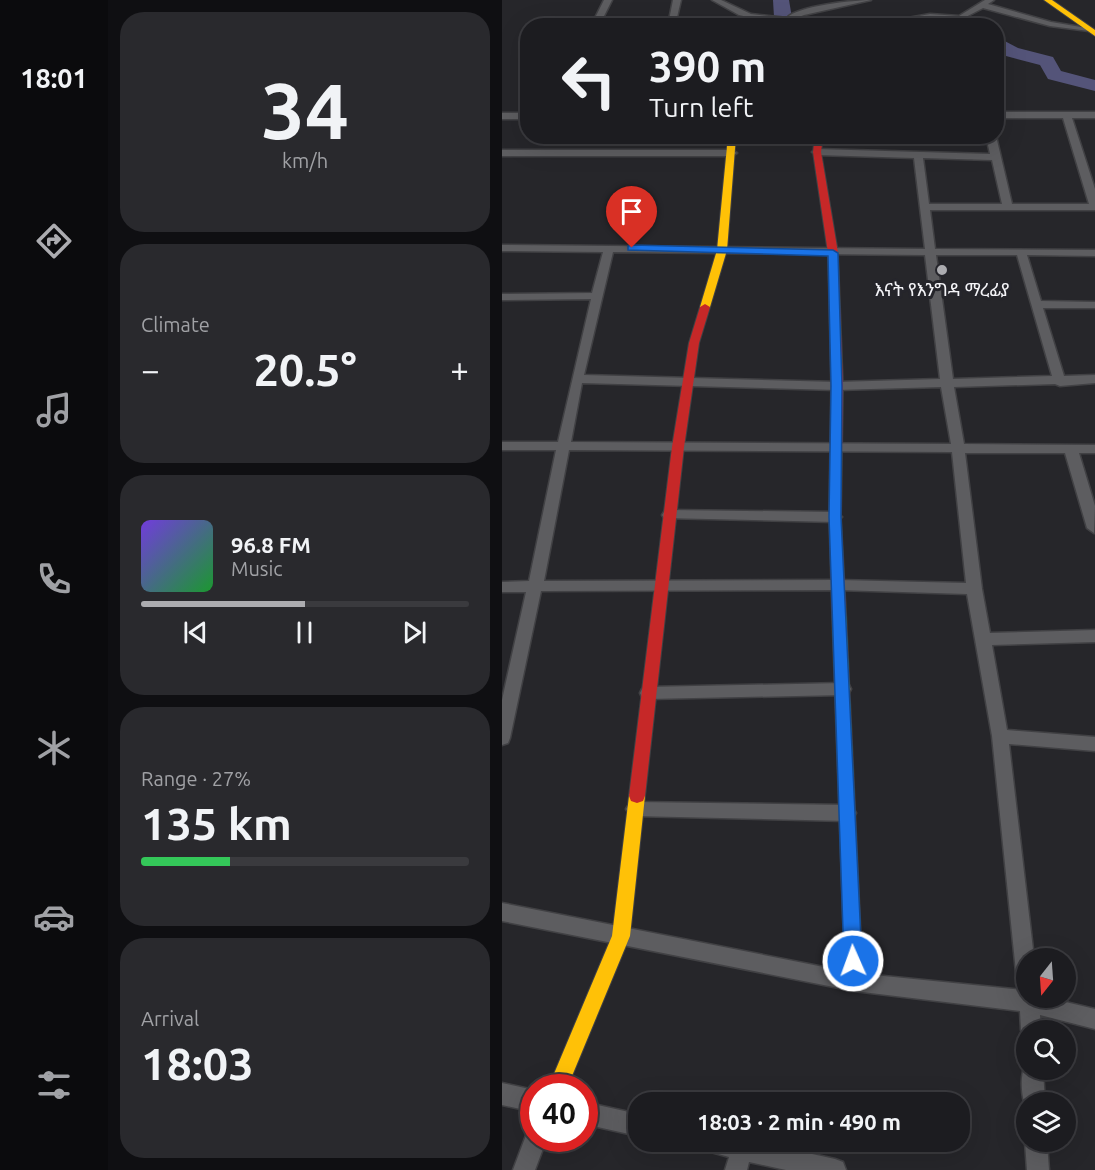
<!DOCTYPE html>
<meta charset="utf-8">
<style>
body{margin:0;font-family:Ubuntu,"Noto Sans Ethiopic",sans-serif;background:#29292d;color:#f1f3f6;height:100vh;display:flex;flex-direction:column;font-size:22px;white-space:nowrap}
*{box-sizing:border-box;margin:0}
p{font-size:20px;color:#a0a1a5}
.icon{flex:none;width:33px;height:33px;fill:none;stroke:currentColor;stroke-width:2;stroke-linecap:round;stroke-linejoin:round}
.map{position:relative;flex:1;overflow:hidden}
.details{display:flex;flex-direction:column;gap:12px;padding:12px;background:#0f0f12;width:394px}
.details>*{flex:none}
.banner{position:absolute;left:18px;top:18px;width:484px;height:126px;border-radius:24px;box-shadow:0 6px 24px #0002,0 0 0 2px #3a3a3e;background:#1c1c20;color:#f1f3f6;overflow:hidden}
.needle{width:39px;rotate:197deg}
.fabs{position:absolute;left:514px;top:948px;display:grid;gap:12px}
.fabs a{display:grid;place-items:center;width:60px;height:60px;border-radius:50%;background:#1c1c20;box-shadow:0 6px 24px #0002,0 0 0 2px #3a3a3e;font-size:30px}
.speed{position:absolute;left:18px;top:1074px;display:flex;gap:12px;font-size:30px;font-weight:700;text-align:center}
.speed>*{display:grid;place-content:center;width:78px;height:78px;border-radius:50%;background:#1c1c20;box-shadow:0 6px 24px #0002,0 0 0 2px #3a3a3e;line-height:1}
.speed .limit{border:9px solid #d22;background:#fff;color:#111}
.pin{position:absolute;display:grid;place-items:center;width:51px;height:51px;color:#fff;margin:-62px -26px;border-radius:50% 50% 50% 0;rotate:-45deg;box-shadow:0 0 6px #0007}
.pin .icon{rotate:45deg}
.me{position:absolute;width:66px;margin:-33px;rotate:358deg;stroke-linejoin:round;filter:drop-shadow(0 0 4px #0008)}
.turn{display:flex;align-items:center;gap:21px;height:126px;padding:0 30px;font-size:27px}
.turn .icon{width:78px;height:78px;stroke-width:2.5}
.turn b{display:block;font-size:42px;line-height:51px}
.big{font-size:45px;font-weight:600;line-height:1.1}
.details .tile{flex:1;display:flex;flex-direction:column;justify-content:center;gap:9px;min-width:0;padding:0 21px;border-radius:24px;background:#29292d}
.details .dial{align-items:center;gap:0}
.dial b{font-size:78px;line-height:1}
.song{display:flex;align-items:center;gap:18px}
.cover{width:72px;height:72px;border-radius:9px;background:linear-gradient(135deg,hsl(260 70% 55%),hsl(130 70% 35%))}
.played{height:6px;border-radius:3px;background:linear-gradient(90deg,#acacb0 50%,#3a3a3e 50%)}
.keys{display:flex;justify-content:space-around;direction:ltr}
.heat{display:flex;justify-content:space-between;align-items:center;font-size:33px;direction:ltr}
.charge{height:9px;border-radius:4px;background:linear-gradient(90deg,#34c759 27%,#3a3a3e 0)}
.trip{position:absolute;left:126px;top:1092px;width:342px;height:60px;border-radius:24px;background:#1c1c20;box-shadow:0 6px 24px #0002,0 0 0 2px #3a3a3e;font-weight:600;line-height:60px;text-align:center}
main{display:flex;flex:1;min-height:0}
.menu{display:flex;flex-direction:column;width:108px;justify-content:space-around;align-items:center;background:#0b0b0d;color:#a0a1a5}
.menu .icon{width:42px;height:42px}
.menu .on{color:#acacb0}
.menu b{font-size:27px;color:#f1f3f6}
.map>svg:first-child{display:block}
</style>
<main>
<nav class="menu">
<b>18:01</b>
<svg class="icon on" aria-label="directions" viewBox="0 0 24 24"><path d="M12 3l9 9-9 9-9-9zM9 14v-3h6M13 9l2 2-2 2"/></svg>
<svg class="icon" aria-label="music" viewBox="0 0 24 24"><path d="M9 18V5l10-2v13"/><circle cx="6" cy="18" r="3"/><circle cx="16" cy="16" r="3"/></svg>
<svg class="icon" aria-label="phone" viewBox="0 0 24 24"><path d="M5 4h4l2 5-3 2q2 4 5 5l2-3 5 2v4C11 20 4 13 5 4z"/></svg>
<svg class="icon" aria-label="climate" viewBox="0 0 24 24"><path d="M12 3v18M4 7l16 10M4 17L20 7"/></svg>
<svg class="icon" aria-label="car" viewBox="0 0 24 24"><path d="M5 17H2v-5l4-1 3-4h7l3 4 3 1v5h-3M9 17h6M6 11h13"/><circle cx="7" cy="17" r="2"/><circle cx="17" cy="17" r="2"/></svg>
<svg class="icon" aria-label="filters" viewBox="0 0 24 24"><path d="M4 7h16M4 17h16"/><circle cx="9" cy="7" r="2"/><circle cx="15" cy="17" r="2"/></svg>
</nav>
<section class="details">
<div class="tile dial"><b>34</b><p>km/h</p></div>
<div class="tile"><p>Climate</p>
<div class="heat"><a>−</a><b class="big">20.5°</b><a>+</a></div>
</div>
<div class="tile">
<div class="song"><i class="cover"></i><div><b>96.8 FM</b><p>Music</p></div></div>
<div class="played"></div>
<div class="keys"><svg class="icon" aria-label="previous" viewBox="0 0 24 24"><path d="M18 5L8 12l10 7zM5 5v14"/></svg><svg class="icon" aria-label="pause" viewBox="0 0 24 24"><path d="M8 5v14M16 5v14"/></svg><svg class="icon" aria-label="next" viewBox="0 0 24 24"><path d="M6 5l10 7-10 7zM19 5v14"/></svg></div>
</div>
<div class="tile"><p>Range · 27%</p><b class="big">135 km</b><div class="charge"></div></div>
<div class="tile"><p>Arrival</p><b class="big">18:03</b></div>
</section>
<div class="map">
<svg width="593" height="1170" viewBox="0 0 593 1170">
<rect width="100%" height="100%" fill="#26262a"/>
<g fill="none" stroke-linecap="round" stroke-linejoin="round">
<path fill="#545479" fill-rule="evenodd" d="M271,0h16l3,18 11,8h-23l-6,-9z
M495,37l21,11 35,9 8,14 34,9v11l-47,-12 -8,-14 -34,-9 -9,-6z"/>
<defs>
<path id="street" d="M102,0h8l-9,18 66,2 4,-20h8l-6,26 -74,-4 -2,4h-8z
M210,0h9l30,14 36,4c9,-12 68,-18 84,-18l-67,15 -8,3 -6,8 -51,-11z
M483,0h9l-6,4 63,18 42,7 -4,2 -39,-5 -67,-18 -23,12 -30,-2 -22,4h-24l-4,-2 4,-2h24l22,-4 29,2z
M495,112h98v6h-23l23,71v21h-165l5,39 160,1v6l-68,-1 14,46 54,1v6h-52l21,68 31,-1v8l-35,3 -5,-2 -101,3 10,57 131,1v8h-16l16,53 -1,27 -7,-5 -22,-75h-100l17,136 8,44 105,-3v12l-103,3 15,85 88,7v14l-86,-7 25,214h-7v40h22l46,11v20l-55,-14 1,15h-14v8l-3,-1 -3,-7 -1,-19 -166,-20 -352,-70v-18l352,70 170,17 -4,-1 -3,-7 -25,-246 -25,-142 -129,-4 -297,1 -31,147 -2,5 -6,2v-45l24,-108h-24v-10l27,-1 27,-131h-54v-8h56l33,-143 -89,1v-6l90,-1 11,-41 -101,-1v-6l423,4 -11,-91 -97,-3 -5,-3 5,-3 173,5 -4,-18h10l16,68h77l-26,-86h-66zM421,158l69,2 10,44h-73zM111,252l312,3 15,124 -103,3 -253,-7zM434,255h81l35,121 -99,3zM80,383l255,7 104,-3 10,57 -380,-2zM67,450l383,2 14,131 -128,-3 -294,1z
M0,113h26v6h-26z
M0,150h230l5,3 -5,3h-230z
M167,510l166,2 7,5 -7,5 -171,-4 -2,-3 2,-3z
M341,683l6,2 2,4 -2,4 -6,2 -195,4 -6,-2 -2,-4 2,-4 6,-2z
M133,802l212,3 6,3 3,5 -3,5 -6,3 -212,-5 -6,-2 -3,-5 3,-5z
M525,1062v8h16l2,32h-18v8c-6,-12 -8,-37 0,-48z
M0,1083l32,7v22l-32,-7z
M82,1102l54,12v22l-54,-12z
M32,1128v10h13l-12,32h-22l15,-40z
M525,1137v5h20l2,28h-22l-2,-28z
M199,1142h57l77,17 8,3 3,8h-60l-37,-8 -2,8h-22l4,-13 -25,-7z"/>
<path id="fast" d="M337,608l7,5 17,369 -3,6 -6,2 -6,-2 -3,-6 -13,-369z"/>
<path id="slow" d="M542,0h8l43,30v6z
M226,136h8l-9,114 -17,57 -5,3 -5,-3 17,-57z
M135,789l6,2 2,5 -15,140 -63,152h-19l64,-152 17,-140 2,-5z"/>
<path id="jam" d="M313,136h8l-2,16 17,101 5,133 -2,131 5,96 -7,5 -7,-5 -3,-96 2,-131 -3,-133 -15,-101z
M203,304l5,3 -11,36 -15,104 -39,349 -2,5 -6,2 -6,-2 -2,-5 43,-349 17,-104 11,-36z"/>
</defs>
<use href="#street" stroke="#414144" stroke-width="3"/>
<use href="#fast" stroke="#414144" stroke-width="2"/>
<use href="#slow" stroke="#414144" stroke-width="2"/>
<use href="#jam" stroke="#414144" stroke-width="2"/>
<use href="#street" fill="#5d5d60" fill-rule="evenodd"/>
<use href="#fast" fill="#4caf50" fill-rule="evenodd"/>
<use href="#slow" fill="#ffc107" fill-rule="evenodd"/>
<use href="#jam" fill="#c62828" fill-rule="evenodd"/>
</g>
<path fill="#1a73e8" stroke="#114b97" stroke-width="1.5" d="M130,245l201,5 5,3 4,133 -1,131 21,444 -3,6 -6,2 -6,-2 -3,-6 -15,-444 2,-131 -3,-130 -200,-6v-4z"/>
<circle fill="#acacb0" stroke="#25252b" stroke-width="2" cx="440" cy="270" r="6"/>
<g text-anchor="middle" stroke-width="6" stroke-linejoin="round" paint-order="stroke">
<g font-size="18" fill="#f4f4f8" stroke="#25252b">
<text x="440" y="296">እናት የእንግዳ ማረፊያ</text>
</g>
</g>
</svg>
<div class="fabs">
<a><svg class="needle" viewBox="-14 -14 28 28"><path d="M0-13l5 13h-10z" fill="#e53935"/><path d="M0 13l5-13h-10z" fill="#a0a1a5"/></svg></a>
<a><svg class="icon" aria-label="search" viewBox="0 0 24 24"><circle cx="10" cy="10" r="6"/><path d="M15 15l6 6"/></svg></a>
<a><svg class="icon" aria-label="layers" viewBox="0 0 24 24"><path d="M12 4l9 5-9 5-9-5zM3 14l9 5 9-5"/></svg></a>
</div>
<div class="speed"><div class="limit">40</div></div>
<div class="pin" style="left:130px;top:248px;background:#d93025"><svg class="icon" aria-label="arrive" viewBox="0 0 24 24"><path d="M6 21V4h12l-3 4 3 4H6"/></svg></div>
<svg class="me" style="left:351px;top:961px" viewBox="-20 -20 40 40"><circle r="17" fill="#1a73e8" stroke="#fff" stroke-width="3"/><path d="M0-11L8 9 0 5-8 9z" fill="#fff"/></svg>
<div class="trip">18:03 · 2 min · 490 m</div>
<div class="banner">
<div class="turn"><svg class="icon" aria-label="left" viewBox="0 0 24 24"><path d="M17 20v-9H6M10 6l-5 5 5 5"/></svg><div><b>390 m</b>Turn left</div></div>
</div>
</div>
</main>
